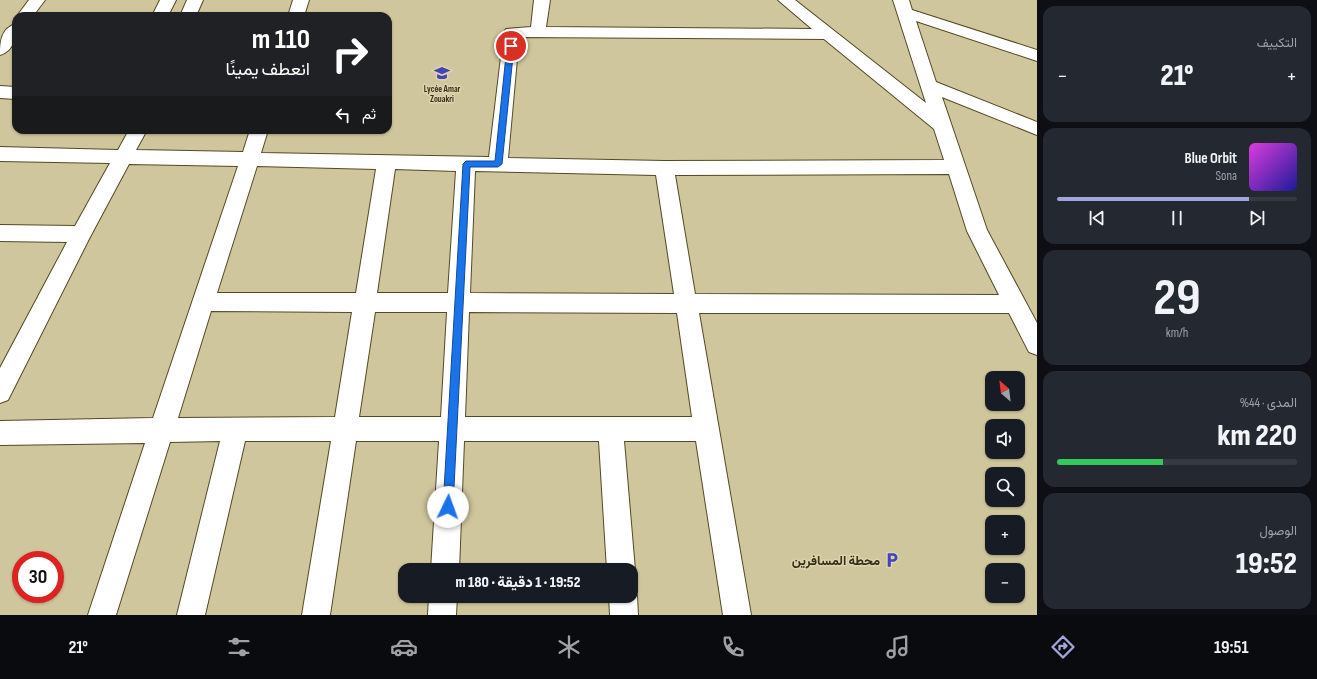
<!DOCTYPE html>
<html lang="ar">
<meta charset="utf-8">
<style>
body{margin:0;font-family:"Sofia Sans Condensed",Vazirmatn,sans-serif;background:#242831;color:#f1f3f6;direction:rtl;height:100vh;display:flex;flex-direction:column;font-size:15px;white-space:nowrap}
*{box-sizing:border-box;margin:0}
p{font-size:13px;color:#9ea1a6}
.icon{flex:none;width:22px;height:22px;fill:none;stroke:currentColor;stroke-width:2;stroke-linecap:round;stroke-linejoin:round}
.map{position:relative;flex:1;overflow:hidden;direction:ltr}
.details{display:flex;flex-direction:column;gap:6px;padding:6px;background:#0d0f14;width:280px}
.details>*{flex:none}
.guide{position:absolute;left:12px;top:12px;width:380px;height:122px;border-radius:12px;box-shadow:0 1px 3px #0004;direction:rtl;background:#202124;color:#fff;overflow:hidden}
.needle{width:26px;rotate:332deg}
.tools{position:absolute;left:985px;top:371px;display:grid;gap:8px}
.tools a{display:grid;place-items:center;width:40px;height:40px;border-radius:8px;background:#171b24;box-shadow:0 1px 3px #0004;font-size:20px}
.speed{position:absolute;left:12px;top:551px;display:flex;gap:8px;font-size:20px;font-weight:700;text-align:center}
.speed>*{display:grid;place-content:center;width:52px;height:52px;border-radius:50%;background:#171b24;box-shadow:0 1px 3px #0004;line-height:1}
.speed .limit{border:6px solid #d22;background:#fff;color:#111}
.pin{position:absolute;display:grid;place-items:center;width:34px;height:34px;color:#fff;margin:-17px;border:2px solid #fff;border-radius:50%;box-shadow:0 1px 4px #0007}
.me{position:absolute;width:44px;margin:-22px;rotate:3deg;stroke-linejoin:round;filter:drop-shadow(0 0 3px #0008)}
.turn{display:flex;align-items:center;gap:14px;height:84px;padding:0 16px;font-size:18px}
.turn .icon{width:52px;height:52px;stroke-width:2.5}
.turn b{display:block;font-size:28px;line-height:34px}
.then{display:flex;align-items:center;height:38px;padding:0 16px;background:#0003;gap:8px;font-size:15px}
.big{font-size:30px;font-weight:800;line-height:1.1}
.details .widget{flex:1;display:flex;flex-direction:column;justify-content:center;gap:6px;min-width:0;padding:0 14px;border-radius:12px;background:#242831}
.details .dial{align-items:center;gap:0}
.dial b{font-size:52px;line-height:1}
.song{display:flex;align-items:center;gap:12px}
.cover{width:48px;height:48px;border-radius:6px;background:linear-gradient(135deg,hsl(300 70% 55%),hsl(240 70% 35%))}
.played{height:4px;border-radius:2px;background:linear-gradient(90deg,#a2a5db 80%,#363941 80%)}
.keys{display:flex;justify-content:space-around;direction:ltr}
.heat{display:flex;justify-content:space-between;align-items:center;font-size:22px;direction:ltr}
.charge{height:6px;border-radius:3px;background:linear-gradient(90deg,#34c759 44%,#363941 0)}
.trip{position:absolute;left:398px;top:563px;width:240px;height:40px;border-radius:12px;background:#171b24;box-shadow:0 1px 3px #0004;font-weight:800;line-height:40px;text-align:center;direction:rtl}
.menu{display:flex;height:64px;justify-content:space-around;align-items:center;background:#090b0e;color:#9ea1a6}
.menu .icon{width:28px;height:28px}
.menu .on{color:#a2a5db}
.menu b{font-size:18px;color:#f1f3f6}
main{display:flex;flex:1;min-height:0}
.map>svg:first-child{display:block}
</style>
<main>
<section class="details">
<div class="widget"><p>التكييف</p>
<div class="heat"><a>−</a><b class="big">21°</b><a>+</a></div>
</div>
<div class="widget">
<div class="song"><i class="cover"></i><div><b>Blue Orbit</b><p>Sona</p></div></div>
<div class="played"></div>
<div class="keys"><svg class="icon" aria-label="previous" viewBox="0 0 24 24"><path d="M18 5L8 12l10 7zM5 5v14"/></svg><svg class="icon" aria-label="pause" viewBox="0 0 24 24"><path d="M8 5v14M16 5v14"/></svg><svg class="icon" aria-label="next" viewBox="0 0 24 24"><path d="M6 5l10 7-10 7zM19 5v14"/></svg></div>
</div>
<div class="widget dial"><b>29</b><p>km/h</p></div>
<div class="widget"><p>المدى · 44%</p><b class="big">220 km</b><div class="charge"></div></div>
<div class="widget"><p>الوصول</p><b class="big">19:52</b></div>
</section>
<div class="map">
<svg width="1037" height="615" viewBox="0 0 1037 615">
<rect width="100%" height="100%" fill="#d0c69d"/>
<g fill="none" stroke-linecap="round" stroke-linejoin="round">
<defs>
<path id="minor" d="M29,0h16l-12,16h-16z
M160,0h16l-8,16h-16z
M187,0h16l-7,16h-16z
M293,0h16l-5,16h-16z
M534,0h16l-4,27 266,2 -34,-29h17l131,103 -33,-103h16l3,10 125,40v11l-121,-40 20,61 101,40v13l-95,-38 45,133 50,93v32l-8,-3 -20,-39h-310l52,302h-28l-27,-174h-72l11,129 -4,10v-10h-24l-8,-129h-135l-5,129h-28l8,-129h-83l-26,174h-28l29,-174h-86l-40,174h-28l43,-174 -50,1 -54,173h-28l57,-172 -145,2v-24l153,-3 85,-252 -109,-2 -39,73 -82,163 -8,3v-35l67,-126 -67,-1v-16l75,1 35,-63 -110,-2v-14l118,3 11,-20h18l-11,20 107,2 7,-22h18l-7,23 228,4 15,-125 2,-3 25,-2zM519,37l305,2 110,90 10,31 -280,1 -156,-3zM257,166l119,3 -20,124h-139zM395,169l61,2 -8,122h-71zM475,171l181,4 18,119 -204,-1zM949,174l18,57 32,64 -304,-1 -20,-119zM211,311l141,1 -17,105 -157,1zM375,312h72l-6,105h-82zM469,312l208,1 15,104h-227z
M16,24c0,13 -2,27 -16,31 0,-13 1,-27 16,-31z
M0,86l16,1v12l-16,-1z
M631,585l6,11 1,19h-28l-1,-19h22z
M429,596h28l-1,19h-28z"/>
</defs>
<use href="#minor" stroke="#534924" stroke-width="2"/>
<use href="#minor" fill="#fff" fill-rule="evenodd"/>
</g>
<path fill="#1a73e8" stroke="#114b97" d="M511,44l3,2 -12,118 -4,3h-28l-17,340 -1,4 -4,2 -4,-2 -1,-4 20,-343 3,-3h29l12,-115z"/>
<defs>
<symbol id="school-bare" viewBox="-9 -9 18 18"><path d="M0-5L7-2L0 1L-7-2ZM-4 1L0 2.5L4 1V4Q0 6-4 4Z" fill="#4145ba" stroke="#ded3a9" stroke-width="2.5" paint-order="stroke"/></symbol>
<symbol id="parking-bare" viewBox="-9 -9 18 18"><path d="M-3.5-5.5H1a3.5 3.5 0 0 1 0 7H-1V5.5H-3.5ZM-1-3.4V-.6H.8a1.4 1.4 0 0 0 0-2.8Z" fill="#4145ba" stroke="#ded3a9" stroke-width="2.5" paint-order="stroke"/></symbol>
</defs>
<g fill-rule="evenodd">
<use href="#school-bare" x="431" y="62" width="22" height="22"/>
<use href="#parking-bare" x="881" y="549" width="22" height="22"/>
</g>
<g text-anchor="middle" stroke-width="3" stroke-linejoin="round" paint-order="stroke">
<g font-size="9" font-weight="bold" fill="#322e1d" stroke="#ded3a9">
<text x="442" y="92">Lycée Amar<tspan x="442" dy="10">Zouakri</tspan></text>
</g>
<g font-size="13" font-weight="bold" fill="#322e1d" stroke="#ded3a9" text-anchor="end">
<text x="880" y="565">محطة المسافرين</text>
</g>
</g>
</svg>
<div class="tools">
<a><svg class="needle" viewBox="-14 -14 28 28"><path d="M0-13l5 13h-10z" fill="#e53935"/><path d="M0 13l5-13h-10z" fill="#9ea1a6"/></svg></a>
<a><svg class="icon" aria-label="sound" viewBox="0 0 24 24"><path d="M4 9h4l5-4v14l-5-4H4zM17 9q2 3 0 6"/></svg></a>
<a><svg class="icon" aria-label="search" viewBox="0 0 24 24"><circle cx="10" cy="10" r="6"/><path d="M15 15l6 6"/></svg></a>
<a>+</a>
<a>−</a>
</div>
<div class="speed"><div class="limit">30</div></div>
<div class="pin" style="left:511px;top:46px;background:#d93025"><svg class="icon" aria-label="arrive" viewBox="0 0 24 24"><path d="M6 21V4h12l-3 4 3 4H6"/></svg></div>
<svg class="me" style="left:448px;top:507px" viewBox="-20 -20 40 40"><circle r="19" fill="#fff"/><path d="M0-13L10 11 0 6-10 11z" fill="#1a73e8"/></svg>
<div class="trip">19:52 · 1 دقيقة · 180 m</div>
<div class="guide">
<div class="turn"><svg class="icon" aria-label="right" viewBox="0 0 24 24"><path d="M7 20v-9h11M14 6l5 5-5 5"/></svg><div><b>110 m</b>انعطف يمينًا</div></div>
<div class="then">ثم<svg class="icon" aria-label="left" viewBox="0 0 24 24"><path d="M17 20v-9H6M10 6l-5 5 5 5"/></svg></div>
</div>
</div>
</main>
<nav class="menu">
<b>19:51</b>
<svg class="icon on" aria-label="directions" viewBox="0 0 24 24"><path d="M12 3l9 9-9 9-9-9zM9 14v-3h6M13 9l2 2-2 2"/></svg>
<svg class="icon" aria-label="music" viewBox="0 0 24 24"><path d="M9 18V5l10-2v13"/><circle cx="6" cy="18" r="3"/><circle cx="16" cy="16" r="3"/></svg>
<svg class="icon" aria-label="phone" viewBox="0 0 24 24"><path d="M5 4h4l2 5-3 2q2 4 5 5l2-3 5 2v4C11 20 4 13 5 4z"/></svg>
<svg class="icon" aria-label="climate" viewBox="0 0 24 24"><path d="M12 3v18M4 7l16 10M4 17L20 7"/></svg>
<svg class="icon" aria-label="car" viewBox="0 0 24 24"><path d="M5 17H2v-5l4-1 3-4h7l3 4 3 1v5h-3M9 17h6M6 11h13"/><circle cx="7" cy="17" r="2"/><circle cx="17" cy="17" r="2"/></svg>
<svg class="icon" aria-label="filters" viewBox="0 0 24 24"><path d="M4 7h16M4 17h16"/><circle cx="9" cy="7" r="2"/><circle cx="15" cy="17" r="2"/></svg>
<b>21°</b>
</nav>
